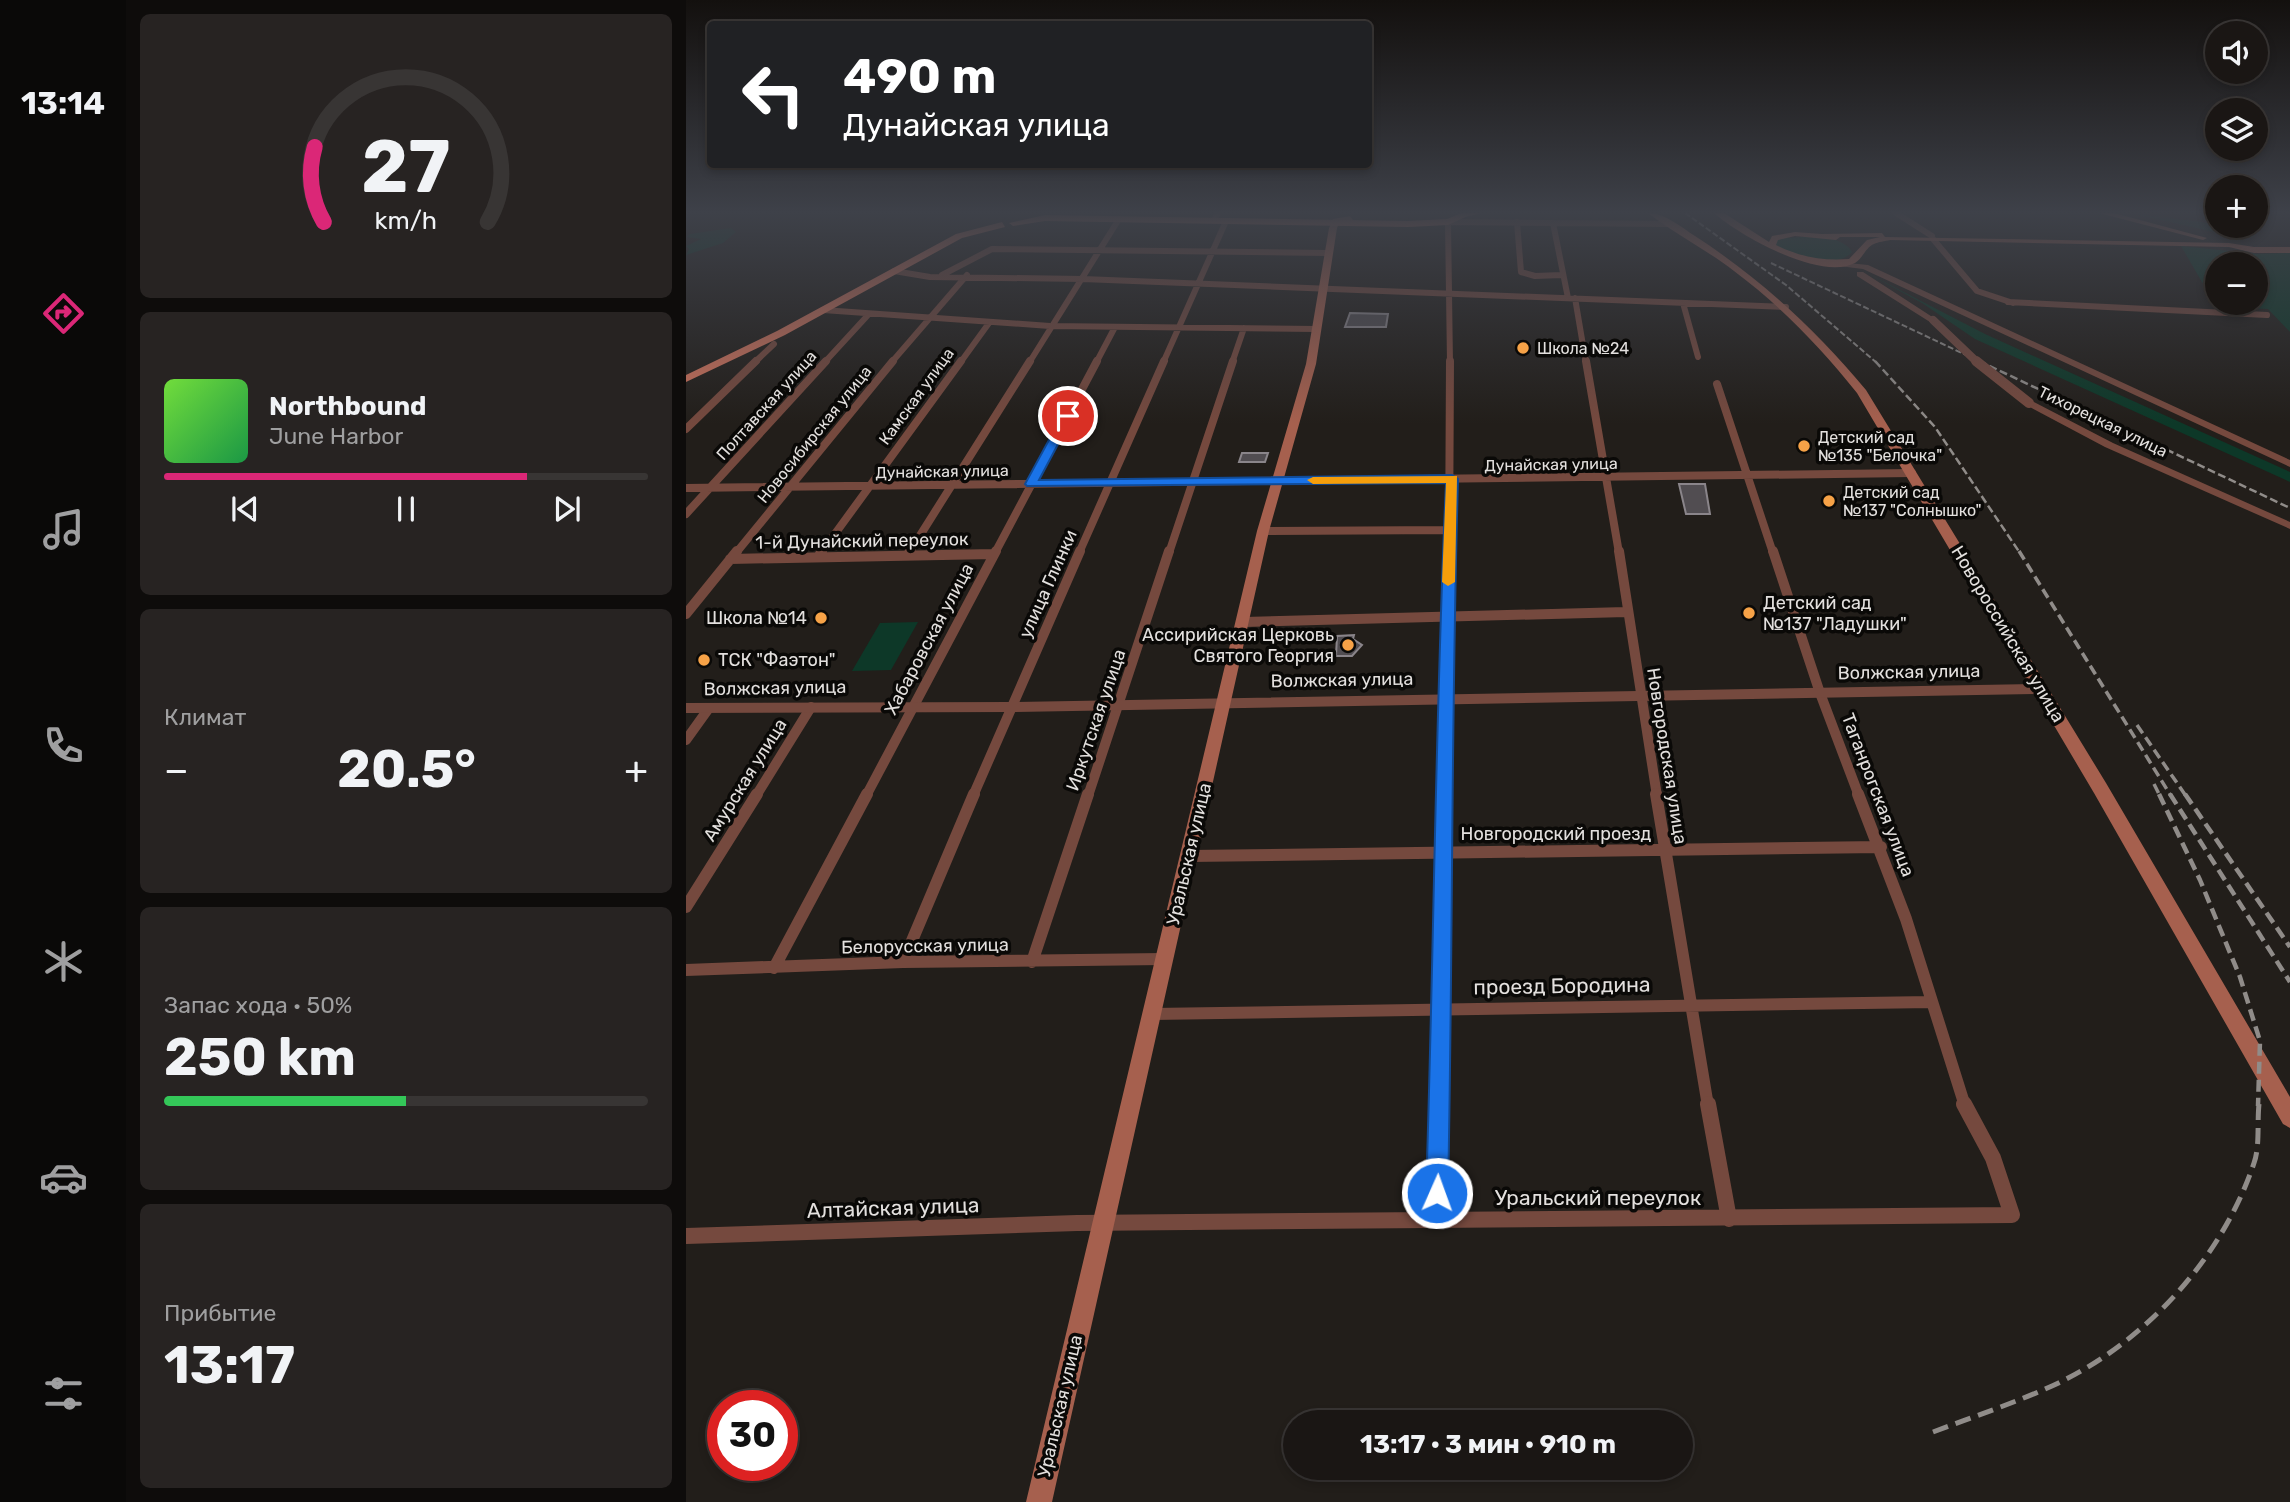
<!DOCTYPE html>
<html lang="ru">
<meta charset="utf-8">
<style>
body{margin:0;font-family:Rubik,sans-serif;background:#272322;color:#f1f3f6;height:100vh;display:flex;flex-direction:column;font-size:26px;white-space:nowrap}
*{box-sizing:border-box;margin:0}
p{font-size:23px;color:#9f9fa0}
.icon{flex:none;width:38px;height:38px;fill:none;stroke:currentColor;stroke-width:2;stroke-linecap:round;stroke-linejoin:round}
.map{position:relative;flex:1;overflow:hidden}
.sheet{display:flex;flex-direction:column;gap:14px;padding:14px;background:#0e0c0b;width:560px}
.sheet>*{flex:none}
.guide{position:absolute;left:21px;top:21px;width:665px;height:147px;border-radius:7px;box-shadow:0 4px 10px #0003,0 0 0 2px #383534;background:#202124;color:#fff;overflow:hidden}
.controls{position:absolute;left:1519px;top:21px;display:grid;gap:14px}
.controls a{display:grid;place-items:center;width:63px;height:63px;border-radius:50%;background:#1a1614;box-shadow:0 4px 10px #0003,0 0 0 2px #383534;font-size:35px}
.speed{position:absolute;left:21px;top:1390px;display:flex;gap:14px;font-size:35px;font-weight:700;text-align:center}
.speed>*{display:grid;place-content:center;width:91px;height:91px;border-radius:50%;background:#1a1614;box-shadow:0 4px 10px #0003,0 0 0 2px #383534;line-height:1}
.speed .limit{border:10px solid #d22;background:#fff;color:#111}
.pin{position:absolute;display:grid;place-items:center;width:60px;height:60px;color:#fff;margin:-30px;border:4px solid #fff;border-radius:50%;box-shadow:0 2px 7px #0007}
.me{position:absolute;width:77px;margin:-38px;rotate:2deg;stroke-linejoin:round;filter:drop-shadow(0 0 5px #0008)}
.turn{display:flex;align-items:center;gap:24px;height:147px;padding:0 21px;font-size:32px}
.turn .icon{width:91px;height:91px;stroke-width:2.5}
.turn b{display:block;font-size:49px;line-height:60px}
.big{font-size:52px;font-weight:700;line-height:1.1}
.sheet .card{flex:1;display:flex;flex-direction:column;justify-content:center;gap:10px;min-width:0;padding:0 24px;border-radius:10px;background:#272322}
.sheet .dial{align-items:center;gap:0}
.dial svg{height:182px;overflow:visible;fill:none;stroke:#383534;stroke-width:7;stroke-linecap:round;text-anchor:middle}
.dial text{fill:#f1f3f6;stroke:none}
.song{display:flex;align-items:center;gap:21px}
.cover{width:84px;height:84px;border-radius:10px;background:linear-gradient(135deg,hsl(100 70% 55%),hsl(140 70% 35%))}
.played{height:7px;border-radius:4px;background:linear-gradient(90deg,#db2777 75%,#383534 75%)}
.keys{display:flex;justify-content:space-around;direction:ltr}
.heat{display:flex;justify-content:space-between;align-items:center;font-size:38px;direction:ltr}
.charge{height:10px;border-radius:5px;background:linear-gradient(90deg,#34c759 50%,#383534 0)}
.trip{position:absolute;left:597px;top:1410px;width:410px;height:70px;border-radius:35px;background:#1a1614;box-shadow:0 4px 10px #0003,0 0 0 2px #383534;font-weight:700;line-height:70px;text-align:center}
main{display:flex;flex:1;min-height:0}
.tabs{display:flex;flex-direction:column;width:126px;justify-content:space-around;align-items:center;background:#0a0908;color:#9f9fa0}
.tabs .icon{width:49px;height:49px}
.tabs .on{color:#db2777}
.tabs b{font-size:32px;color:#f1f3f6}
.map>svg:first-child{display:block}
</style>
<main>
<nav class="tabs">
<b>13:14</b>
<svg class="icon on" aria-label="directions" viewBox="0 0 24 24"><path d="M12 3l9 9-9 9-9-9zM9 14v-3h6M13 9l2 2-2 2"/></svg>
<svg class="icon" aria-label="music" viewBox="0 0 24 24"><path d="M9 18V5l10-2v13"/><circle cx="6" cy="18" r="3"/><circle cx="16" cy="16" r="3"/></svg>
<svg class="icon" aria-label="phone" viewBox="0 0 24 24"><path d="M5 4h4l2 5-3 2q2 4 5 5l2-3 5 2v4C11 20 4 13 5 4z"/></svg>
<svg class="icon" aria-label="climate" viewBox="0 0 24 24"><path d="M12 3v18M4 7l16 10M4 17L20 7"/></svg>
<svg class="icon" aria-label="car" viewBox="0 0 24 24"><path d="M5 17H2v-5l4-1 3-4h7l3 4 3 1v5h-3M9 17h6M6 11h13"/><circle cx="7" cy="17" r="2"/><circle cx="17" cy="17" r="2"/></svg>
<svg class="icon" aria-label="filters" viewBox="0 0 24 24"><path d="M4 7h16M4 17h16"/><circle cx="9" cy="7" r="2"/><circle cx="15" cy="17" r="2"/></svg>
</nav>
<section class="sheet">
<div class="card dial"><svg viewBox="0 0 100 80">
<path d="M14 69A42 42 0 1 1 86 69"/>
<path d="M14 69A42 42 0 0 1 10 36" stroke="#db2777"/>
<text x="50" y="56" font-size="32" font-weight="700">27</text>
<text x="50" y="72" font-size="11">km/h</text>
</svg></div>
<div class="card">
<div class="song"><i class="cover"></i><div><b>Northbound</b><p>June Harbor</p></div></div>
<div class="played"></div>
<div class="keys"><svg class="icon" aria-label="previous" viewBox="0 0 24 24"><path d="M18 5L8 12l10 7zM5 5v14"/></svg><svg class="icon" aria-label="pause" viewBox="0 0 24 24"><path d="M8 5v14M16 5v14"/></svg><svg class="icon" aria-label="next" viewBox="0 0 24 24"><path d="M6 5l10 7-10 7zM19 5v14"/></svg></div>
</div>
<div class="card"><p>Климат</p>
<div class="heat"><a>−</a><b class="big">20.5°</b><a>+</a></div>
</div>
<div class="card"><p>Запас хода · 50%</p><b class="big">250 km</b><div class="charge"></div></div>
<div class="card"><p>Прибытие</p><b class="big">13:17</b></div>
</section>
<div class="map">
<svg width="1604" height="1502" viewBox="0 0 1604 1502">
<rect width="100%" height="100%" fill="#221e1a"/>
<path fill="#0d3828" d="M1443,213l112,14 13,10 -21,-1z
M45,228l5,4 -13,11 -37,12 3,-6 -3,-3 15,-7 -14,-2 3,-3z
M1098,238c19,-1 58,-5 68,14 -16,19 -59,2 -78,-7l3,-6z
M1495,246l77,8 32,-1v79l-22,-23 -46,-2 -3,-4h37v-39h-39v37l-15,-19z
M1177,271l122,63 305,138v10l-315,-143 -53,-36z
M232,622l-27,48 -39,1 28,-48z"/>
<path fill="#514d51" stroke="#8a858a" stroke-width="2" d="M664,313l38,1 -2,13h-41z
M556,453h26l-3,9h-26z
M993,484h26l5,30h-24z
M668,635l-1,4 9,6 -10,11h-16l1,-20z"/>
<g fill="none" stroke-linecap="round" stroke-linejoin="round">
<path stroke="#75493e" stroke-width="6" d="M1210,213l36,23
M529,218l3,-5
M831,222l4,50 14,4 26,-1
M867,223l15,75
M1247,239l44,52 36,12
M208,271l36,6 153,2 703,28
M256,275l50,-26 336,4
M889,298l11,65
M1322,302l259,13
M997,303l15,54
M137,310l227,16 267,3
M68,363l20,-19
M138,363l44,-48
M205,363l76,-88
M274,363l29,-40
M343,363l90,-144
M410,363l19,-36
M477,363l63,-142
M546,363l12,-35
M764,363l-2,-141 222,2"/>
<path stroke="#75493e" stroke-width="8" d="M900,361l33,192
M1031,384l56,169
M0,429l70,-68
M0,488l1226,-15
M0,514l140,-153
M577,531l187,-1
M50,553l157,-192
M135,553l140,-192
M223,553l121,-192
M309,553l102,-192
M393,553l85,-192
M483,553l64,-192
M763,553l1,-192"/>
<path stroke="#75493e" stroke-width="10" d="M933,551l38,245
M1087,551l47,142 39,103
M222,555l2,-4
M132,557l4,-6
M44,559l264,-5
M0,614l51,-63
M558,622l382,-10
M0,740l23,-32
M70,796l55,-89
M180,796l130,-245
M287,796l107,-245
M402,796l81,-245
M757,796l6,-245"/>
<path stroke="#75493e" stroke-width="12" d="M970,794l52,312
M1172,794l48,125 59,187
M503,856l692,-9
M0,907l71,-113
M217,962l71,-168
M346,962l56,-168
M88,968l93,-174
M0,970l217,-8 261,-3
M466,1014l779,-12
M753,1106l4,-312"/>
<path stroke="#75493e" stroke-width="16" d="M1022,1104l21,115
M750,1219l3,-115
M0,1236l391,-13 935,-8 -19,-57 -29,-54"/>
<path fill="#75493e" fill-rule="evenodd" d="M1142,261l40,4 422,195v7l-427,-198 -32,-4h-3z
M1171,272h6l74,48 -7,2 -73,-46z
M1340,401h6l81,42 177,79v7l-185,-82 -79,-42z
M1355,684l7,5 -7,5 -1030,18 -325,1v-10l325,-1z"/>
<path fill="#a6604e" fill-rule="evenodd" d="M780,213h16l-21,5v-4z
M962,213c17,0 33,14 47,23 66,43 121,94 171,154l240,393 184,314v31l-7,-4 -189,-331 -237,-400c-36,-45 -76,-87 -123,-122 -27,-21 -59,-37 -86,-58z
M1028,213h10l45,29 3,-6 23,-4 27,2 60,-1 3,4 344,6 25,4h36v6h-36l-25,-6 -339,-7c-5,1 -12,2 -16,4 -8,3 -12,15 -19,19 -35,18 -115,-27 -141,-50zM1109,236l41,4 4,-3h40l-13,3 -18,19c-26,2 -49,-2 -73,-14l2,-5z
M1413,213h15l93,25 -4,2z
M664,216l3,4 -14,3 -2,5 -21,136 -47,167 -217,971h-26l231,-971 49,-167 23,-136 4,-9z"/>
<path fill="#cb715b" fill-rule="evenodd" d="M776,213h12l-26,12 -40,2 -363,-6 -32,5 -4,-3 36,-8 363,6 39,-2z
M316,222l3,5 -43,11 -177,97 -99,47v-7l91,-44 179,-97z"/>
<path stroke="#908c89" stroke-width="2" stroke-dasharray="6 2.5" stroke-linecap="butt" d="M999,213l101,72 91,78
M1085,263l212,100"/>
<path stroke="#908c89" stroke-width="2.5" stroke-dasharray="8 3.5" stroke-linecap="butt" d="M1189,361l60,66 85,126
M1293,361l311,147"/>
<path stroke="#908c89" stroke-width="3.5" stroke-dasharray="10 5" stroke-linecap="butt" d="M1333,551l152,245
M1451,725l49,71
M1468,784l6,12"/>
<path stroke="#908c89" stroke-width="4.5" stroke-dasharray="12 6" stroke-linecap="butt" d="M1473,794l41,86 40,97 20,64 -2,65
M1484,794l120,188
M1499,794l105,153"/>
<path stroke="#908c89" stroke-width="5" stroke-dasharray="16 8" stroke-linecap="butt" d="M1247,1432c40,-15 81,-29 119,-46 92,-42 170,-127 202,-223 6,-17 3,-40 5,-59"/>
<path stroke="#75493e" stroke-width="8" d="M1247,320l45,43"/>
<path stroke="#75493e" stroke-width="10" d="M1290,361l53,42"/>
</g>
<linearGradient id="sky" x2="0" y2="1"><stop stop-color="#13100e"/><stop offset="0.5" stop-color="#3e4149"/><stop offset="1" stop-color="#3e4149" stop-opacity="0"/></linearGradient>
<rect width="1604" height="424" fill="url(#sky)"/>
<path fill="#1a73e8" stroke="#114b97" stroke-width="2" d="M382,413l5,3 -34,64 413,-5 6,4c-7,238 -5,476 -10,714l-3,8 -8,3 -8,-3 -3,-8c8,-237 9,-474 20,-710l-419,3 -2,-2 37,-68z"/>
<path fill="#f59e0b" d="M771,476l-2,106 -7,4 -6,-4 4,-99 -133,1 -6,-4 6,-3z"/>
<g fill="#f6a247" stroke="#0a0907" stroke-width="2.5">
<circle cx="837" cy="348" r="7"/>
<circle cx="1118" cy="446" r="7"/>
<circle cx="1143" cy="501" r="7"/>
<circle cx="1063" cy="613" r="7"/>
<circle cx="135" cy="618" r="7"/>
<circle cx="662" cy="645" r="7"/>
<circle cx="18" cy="660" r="7"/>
</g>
<g text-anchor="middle" stroke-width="7" stroke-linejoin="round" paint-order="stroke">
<g font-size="16" fill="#e3e0de" stroke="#0a0907" text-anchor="start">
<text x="851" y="354">Школа №24</text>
<text x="1132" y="443">Детский сад<tspan x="1132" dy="18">№135 "Белочка"</tspan></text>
<text x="1157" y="498">Детский сад<tspan x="1157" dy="18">№137 "Солнышко"</tspan></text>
</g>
<g font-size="16" fill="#e3e0de" stroke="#0a0907">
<text transform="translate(230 396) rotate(-54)" y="6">Камская улица</text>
<text transform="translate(80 405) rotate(-48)" y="6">Полтавская улица</text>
<text transform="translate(1417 421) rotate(26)" y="6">Тихорецкая улица</text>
<text transform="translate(128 434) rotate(-51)" y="6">Новосибирская улица</text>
<text transform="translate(865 464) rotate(-1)" y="6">Дунайская улица</text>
<text transform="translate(256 471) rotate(-1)" y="6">Дунайская улица</text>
</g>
<g font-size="18" fill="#e3e0de" stroke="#0a0907">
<text transform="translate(176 541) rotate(-1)" y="6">1-й Дунайский переулок</text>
<text transform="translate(362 584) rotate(-66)" y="6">улица Глинки</text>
<text transform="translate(1322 634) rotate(59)" y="6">Новороссийская улица</text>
<text transform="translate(243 639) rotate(-62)" y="6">Хабаровская улица</text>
<text transform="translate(1223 672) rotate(-1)" y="6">Волжская улица</text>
<text transform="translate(656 680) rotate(-1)" y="6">Волжская улица</text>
<text transform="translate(89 688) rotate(-1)" y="6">Волжская улица</text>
<text transform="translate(410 720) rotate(-71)" y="6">Иркутская улица</text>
<text transform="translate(981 756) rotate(81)" y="6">Новгородская улица</text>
<text transform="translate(59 780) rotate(-58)" y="6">Амурская улица</text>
<text transform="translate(1192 795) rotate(69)" y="6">Таганрогская улица</text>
<text x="870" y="840">Новгородский проезд</text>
<text transform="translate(503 854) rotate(-77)" y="6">Уральская улица</text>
<text transform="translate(239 946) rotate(-1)" y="6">Белорусская улица</text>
<text transform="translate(374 1406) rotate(-77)" y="6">Уральская улица</text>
</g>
<g font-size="18" fill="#e3e0de" stroke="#0a0907" text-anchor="start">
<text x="1077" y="609">Детский сад<tspan x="1077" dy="21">№137 "Ладушки"</tspan></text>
<text x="121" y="624" text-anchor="end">Школа №14</text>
<text x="648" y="641" text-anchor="end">Ассирийская Церковь<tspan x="648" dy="21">Святого Георгия</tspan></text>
<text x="32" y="666">ТСК "Фаэтон"</text>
</g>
<g font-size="21" fill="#e3e0de" stroke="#0a0907">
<text transform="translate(876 986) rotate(-1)" y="7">проезд Бородина</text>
<text x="912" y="1205">Уральский переулок</text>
<text transform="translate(207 1208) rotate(-2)" y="7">Алтайская улица</text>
</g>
</g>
</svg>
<div class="controls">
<a><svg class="icon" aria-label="sound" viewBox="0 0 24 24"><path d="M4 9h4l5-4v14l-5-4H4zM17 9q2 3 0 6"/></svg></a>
<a><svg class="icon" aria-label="layers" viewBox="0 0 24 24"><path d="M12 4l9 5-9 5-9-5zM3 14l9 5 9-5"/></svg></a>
<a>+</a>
<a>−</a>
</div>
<div class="speed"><div class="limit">30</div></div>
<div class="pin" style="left:382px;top:416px;background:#d93025"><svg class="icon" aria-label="arrive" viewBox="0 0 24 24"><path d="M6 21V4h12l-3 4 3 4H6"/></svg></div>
<svg class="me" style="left:751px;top:1193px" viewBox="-20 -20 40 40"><circle r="17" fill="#1a73e8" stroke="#fff" stroke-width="3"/><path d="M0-11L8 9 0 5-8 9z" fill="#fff"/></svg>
<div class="trip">13:17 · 3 мин · 910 m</div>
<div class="guide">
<div class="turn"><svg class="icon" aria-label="left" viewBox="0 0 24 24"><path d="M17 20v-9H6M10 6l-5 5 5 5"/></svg><div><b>490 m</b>Дунайская улица</div></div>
</div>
</div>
</main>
